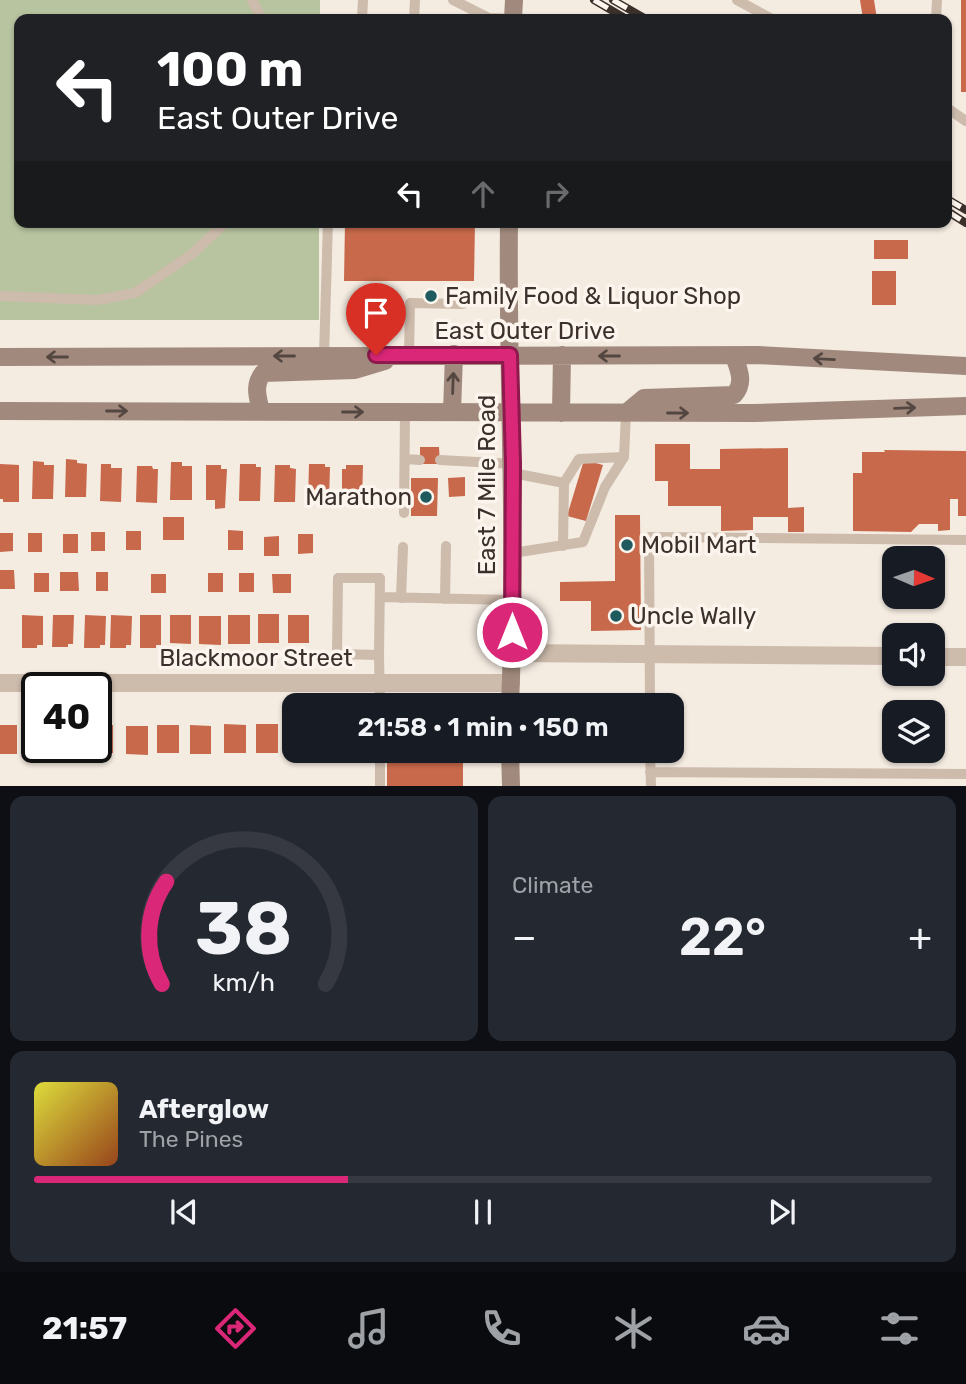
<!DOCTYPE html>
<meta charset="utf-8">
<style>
body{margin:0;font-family:Rubik,sans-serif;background:#242831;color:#f1f3f6;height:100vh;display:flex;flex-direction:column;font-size:26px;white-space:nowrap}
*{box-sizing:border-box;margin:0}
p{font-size:23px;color:#9ea1a6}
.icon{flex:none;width:38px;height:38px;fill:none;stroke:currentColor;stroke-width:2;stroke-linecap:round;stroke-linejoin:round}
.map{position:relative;height:786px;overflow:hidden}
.details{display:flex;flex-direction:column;gap:10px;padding:10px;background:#0d0f14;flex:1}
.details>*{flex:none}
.guide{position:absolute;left:14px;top:14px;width:938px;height:214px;border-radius:14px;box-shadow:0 2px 5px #0004;background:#202124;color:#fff;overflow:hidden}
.needle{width:46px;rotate:92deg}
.controls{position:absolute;left:882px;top:546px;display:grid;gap:14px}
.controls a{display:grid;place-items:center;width:63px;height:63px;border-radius:14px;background:#171b24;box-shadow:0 2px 5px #0004;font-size:35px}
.speed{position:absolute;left:21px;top:672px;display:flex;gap:14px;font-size:35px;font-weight:700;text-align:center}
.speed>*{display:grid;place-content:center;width:91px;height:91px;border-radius:50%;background:#171b24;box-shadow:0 2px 5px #0004;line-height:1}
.speed .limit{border:4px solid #111;border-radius:10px;background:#fff;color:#111}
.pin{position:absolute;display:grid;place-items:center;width:60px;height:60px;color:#fff;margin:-72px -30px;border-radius:50% 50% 50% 0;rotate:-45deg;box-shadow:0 0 7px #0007}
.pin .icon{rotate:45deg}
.me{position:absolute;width:77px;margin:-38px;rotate:0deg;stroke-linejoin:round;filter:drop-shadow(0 0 5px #0008)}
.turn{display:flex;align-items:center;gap:24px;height:147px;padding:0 28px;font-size:32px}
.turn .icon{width:91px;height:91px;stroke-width:2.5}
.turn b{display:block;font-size:49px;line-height:60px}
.lanes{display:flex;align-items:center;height:66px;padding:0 28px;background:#0003;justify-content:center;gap:35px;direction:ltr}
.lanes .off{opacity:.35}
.big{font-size:52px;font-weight:600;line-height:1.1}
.details .widget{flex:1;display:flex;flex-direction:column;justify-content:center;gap:10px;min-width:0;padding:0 24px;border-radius:14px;background:#242831}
.details .dial{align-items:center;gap:0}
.dial svg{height:182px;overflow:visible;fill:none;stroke:#363941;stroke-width:7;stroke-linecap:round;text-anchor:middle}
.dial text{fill:#f1f3f6;stroke:none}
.song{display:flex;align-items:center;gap:21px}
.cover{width:84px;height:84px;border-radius:10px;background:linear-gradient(135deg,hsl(60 70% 55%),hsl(20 70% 35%))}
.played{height:7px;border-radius:4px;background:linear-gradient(90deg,#db2777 35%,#363941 35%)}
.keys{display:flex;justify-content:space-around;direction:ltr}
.heat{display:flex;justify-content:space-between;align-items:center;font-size:38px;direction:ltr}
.details .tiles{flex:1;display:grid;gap:10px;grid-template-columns:1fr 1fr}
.widget:last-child{grid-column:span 2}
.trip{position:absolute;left:282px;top:693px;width:402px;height:70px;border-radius:14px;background:#171b24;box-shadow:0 2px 5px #0004;font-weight:600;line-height:70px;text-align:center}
.menu{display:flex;height:112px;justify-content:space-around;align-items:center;background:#090b0e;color:#9ea1a6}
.menu .icon{width:49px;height:49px}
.menu .selected{color:#db2777}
.menu b{font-size:32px;color:#f1f3f6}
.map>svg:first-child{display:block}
</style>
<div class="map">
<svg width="966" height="786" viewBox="0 0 966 786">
<rect width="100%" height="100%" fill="#f4ebe1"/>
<path fill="#b8c4a0" d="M0,0h320v19h-301v203h300v98h-319z"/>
<path fill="#c8694b" d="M860,0h14l3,19h-14z
M961,0h5v92h-5z
M345,222h130l-1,59h-130z
M874,240h34v19h-34z
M872,271h24v34h-24z
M655,444h35v25h30v-20l68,-1v60l16,-1v25h-16v-15h-35v13l-32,1v-25h-53v-25h-13z
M420,447h19l1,17h-20z
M884,450l82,1v65h-8v-17h-8v31l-12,1v-7h-19l-8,8 -58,-1v-58h9v-21h23z
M66,459l11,1v3l10,1 -1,33h-21z
M584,460l19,5 -17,56 -19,-5z
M33,461l11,1v3h10l-1,34h-21z
M171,462h11v4h10v34h-22z
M0,464l19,1v37h-16v-3h-3z
M101,464h10v4h11l-1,34 -21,-1z
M240,464h16v3h5l-1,34h-21z
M309,464h16v3h5l-1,34h-21z
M206,465h15v4h6l-2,39 -10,1v-9h-9z
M275,465h15v3l6,1 -1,33h-21z
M346,465h17l-1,39 -20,-1v-34h4z
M137,466h15l1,3h5l-1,34 -21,-1z
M465,477v19l-16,1 -1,-19z
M411,478h27l-1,38h-26z
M615,515h25l1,115 -50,1v-30h-31v-19l55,-1z
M163,517h21v23h-21z
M228,530l15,1v19h-15z
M126,531h15v19h-15z
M91,532h14v19h-14z
M0,533h13v18l-13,1z
M28,533h14v19h-14z
M63,534h15v19h-15z
M298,534h15v19l-15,1z
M279,536v20h-15v-19z
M0,570h14l1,19h-15z
M60,572h18l1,19h-19z
M96,572h12v19h-12z
M34,573h15v19h-15z
M208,573h15v19h-15z
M239,573h15v19h-15z
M151,574h15v19h-15z
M272,574h19v19h-18z
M258,614h21v29h-21z
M22,615l21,1v29h-6v3h-15z
M53,615h21l-1,29h-5v3h-16z
M85,615l21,1 -1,29h-5v3h-16z
M111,615l21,1 -1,29h-5v3h-16z
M140,615h21v30h-5v3h-16z
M170,615h21v29l-21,-1z
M228,615h22v29h-22z
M288,615h21v28h-21z
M199,616h22v29l-22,-1z
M224,724l22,1v28h-22z
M256,724h22v29h-22z
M0,725h17v29h-17z
M96,725h17v28h-22v-6h5z
M157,725h22v28h-22z
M190,725l21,1v28h-21z
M26,726h11v21h11v7h-21z
M126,726h22v29l-22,-1z
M58,747h22v6h-22z
M387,751h76v35h-76z"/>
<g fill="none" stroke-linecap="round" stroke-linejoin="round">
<path stroke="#cdbbac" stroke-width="10" d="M252,0l10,19
M453,0l36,18 24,1
M737,0l35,19
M362,19l1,-19
M414,19l1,-19
M936,19l1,-19
M947,108l19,13
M0,296l98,4 37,-7 57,-39 34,-32
M409,355l1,-52 53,1
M324,356l4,-134
M405,459l15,1
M440,460l73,4
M513,473l51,10 15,-24 45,-2
M404,513l1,-101
M563,546l1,-63
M513,553l70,-11 22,-55 19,-30 2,-44
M338,578h42l-1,77 -42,-1z
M380,597l133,3
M401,598l2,-51
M445,599l1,-53
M379,655l1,50
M650,705l-1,-168 317,3
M380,751v35
M650,751l1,35
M650,772l316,2"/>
<path stroke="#cdbbac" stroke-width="18" d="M512,653l382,3
M933,657h33
M0,683h511"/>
<path stroke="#a18a7d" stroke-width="18" d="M513,19l1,-19
M509,222c-2,161 8,322 1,483
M0,357l757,-2 209,11
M0,411l754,2 212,-7
M261,412c-3,-15 -8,-26 2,-39l92,-3 30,-9
M452,412l2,-58
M561,413l1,-58
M626,413l18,-15 90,-3c11,-12 5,-25 0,-39
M510,751l1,35"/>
<defs>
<path id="rail" d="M594,0l29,17
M613,0l33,19
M947,199l19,11
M947,211l19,12"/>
</defs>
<use href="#rail" stroke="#3b302b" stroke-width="8"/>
<use href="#rail" stroke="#fbf5ee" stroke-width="5" stroke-dasharray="16" stroke-linecap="butt"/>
</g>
<defs><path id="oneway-shaft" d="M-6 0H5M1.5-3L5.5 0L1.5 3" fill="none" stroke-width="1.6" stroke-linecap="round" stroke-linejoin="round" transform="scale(1.75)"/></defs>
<g stroke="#544640">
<use href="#oneway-shaft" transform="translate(284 356) rotate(180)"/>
<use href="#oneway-shaft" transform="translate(609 356) rotate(-180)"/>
<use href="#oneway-shaft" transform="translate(57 357) rotate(-180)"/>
<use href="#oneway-shaft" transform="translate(824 359) rotate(-177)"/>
<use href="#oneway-shaft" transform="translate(453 383) rotate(-88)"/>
<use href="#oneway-shaft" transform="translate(905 408) rotate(-2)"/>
<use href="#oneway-shaft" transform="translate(117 411)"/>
<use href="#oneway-shaft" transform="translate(353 412)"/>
<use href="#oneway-shaft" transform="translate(678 413)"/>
</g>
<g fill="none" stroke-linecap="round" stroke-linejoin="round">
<defs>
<path id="route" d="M376,355h134l3,109 -1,168"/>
</defs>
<use href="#route" stroke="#8e194d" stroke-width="18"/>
<use href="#route" stroke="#db2777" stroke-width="12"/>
</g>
<g fill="#1f5a5e" stroke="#fbf5ee" stroke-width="2.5">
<circle cx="431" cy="296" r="7"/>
<circle cx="426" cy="497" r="7"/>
<circle cx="627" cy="545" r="7"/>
<circle cx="616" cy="616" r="7"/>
</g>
<g text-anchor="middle" stroke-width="7" stroke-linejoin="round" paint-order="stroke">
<g font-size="24" fill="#3b302b" stroke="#fbf5ee" text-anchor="start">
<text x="445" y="304">Family Food &amp; Liquor Shop</text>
<text x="412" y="505" text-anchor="end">Marathon</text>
<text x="641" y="553">Mobil Mart</text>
<text x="630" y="624">Uncle Wally</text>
</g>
<g font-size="24" fill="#3b302b" stroke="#fbf5ee">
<text x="525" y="339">East Outer Drive</text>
<text transform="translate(487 485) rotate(-90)" y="8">East 7 Mile Road</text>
<text x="256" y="666">Blackmoor Street</text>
</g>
</g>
</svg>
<div class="controls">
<a><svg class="needle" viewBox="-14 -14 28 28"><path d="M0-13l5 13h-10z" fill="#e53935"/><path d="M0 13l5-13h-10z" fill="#9ea1a6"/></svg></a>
<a><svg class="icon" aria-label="sound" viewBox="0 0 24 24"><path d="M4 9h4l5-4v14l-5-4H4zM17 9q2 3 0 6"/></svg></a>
<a><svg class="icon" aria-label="layers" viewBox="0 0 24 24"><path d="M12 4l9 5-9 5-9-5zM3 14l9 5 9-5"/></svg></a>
</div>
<div class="speed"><div class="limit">40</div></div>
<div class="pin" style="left:376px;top:355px;background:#d93025"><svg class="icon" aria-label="arrive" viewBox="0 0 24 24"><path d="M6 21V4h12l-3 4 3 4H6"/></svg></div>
<svg class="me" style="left:512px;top:632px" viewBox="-20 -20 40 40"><circle r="17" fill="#db2777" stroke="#fff" stroke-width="3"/><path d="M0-11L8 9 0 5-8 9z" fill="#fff"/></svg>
<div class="trip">21:58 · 1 min · 150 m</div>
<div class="guide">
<div class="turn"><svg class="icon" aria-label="left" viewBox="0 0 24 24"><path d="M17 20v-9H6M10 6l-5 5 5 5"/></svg><div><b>100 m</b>East Outer Drive</div></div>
<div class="lanes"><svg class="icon" aria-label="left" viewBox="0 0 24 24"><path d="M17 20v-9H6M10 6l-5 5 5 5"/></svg><svg class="icon off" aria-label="ahead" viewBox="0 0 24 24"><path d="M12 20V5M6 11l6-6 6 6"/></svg><svg class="icon off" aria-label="right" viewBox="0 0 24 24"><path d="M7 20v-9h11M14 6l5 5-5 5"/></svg></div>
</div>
</div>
<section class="details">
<div class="tiles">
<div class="widget dial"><svg viewBox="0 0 100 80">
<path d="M14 69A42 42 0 1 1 86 69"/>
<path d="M14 69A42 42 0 0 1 16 24" stroke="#db2777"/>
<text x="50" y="56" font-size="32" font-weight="700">38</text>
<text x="50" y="72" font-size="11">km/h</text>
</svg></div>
<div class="widget"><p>Climate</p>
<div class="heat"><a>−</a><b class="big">22°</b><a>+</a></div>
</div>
<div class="widget">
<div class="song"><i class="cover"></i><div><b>Afterglow</b><p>The Pines</p></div></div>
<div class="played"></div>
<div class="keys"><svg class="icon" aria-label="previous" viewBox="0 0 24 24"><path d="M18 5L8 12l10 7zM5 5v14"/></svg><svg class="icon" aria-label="pause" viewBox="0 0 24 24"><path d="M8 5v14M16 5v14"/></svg><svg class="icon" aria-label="next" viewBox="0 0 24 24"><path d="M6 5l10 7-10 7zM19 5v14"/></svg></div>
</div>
</div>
</section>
<nav class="menu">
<b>21:57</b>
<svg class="icon selected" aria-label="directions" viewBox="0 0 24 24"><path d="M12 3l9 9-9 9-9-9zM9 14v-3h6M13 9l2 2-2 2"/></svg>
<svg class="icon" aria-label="music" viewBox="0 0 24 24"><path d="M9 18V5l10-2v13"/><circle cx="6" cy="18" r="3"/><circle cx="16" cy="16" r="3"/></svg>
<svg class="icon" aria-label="phone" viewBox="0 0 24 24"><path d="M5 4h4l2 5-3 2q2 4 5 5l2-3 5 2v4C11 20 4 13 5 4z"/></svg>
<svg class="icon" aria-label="climate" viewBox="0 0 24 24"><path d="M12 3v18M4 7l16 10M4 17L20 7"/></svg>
<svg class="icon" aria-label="car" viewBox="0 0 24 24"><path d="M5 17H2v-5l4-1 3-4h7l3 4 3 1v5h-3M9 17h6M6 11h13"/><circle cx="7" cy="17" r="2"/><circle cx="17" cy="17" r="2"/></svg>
<svg class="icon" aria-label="filters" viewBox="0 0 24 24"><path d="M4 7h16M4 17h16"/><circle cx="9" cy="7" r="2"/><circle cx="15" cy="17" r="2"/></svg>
</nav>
